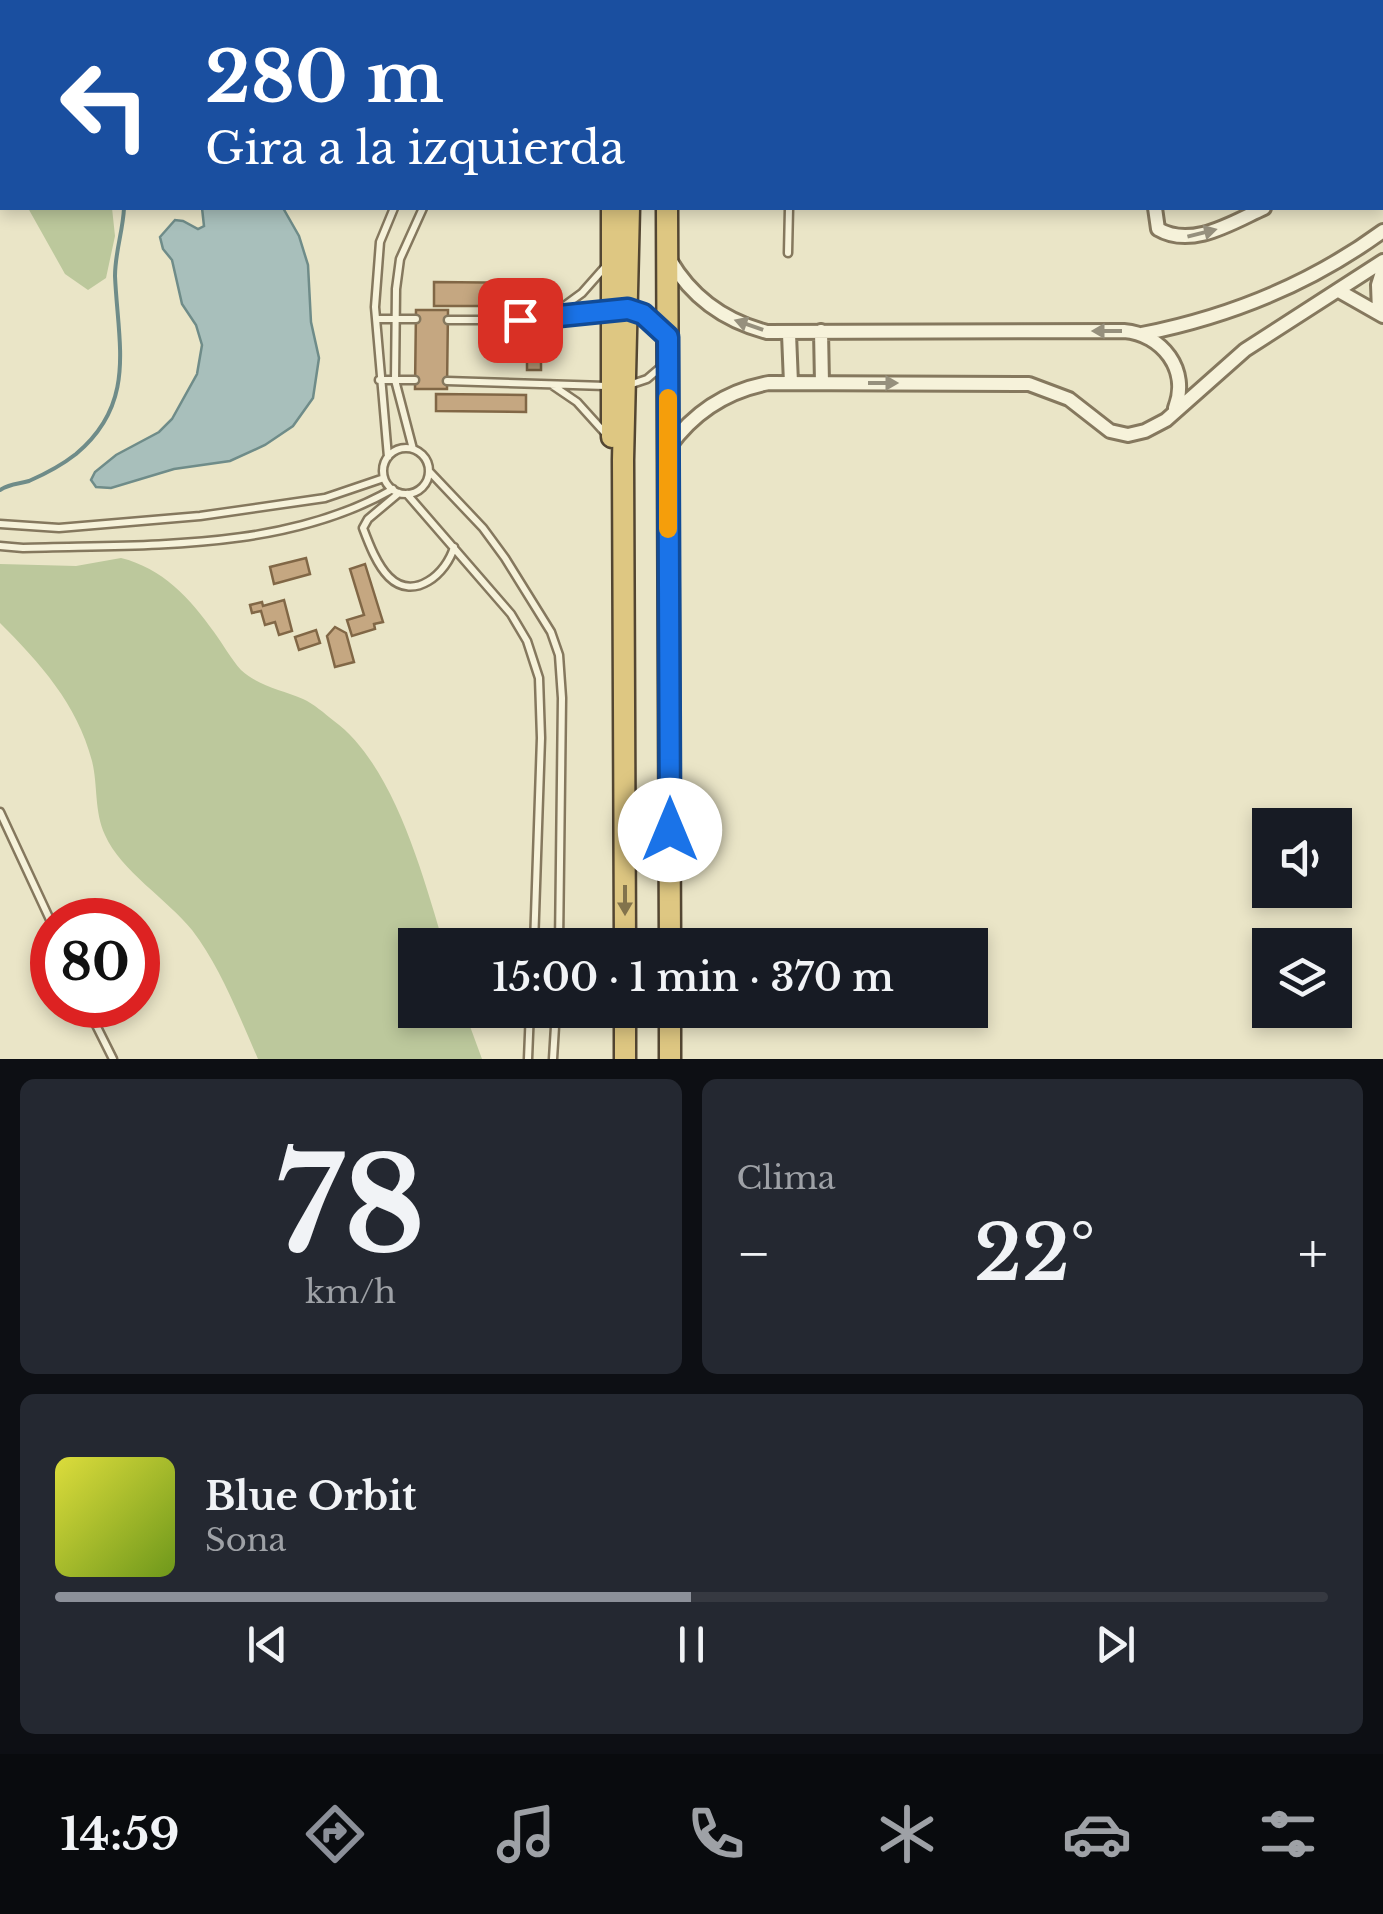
<!DOCTYPE html>
<html lang="es">
<meta charset="utf-8">
<style>
body{margin:0;font-family:"Libre Baskerville",serif;background:#242831;color:#f1f3f6;height:100vh;display:flex;flex-direction:column;font-size:38px;white-space:nowrap}
*{box-sizing:border-box;margin:0}
p{font-size:32px;color:#9ea1a6}
.icon{flex:none;width:55px;height:55px;fill:none;stroke:currentColor;stroke-width:2;stroke-linecap:round;stroke-linejoin:round}
.map{position:relative;height:1059px;overflow:hidden}
.panel{display:flex;flex-direction:column;gap:20px;padding:20px;background:#0d0f14;flex:1}
.panel>*{flex:none}
.hud{position:absolute;left:0px;top:0px;width:1385px;height:210px;box-shadow:0 5px 15px #0003;background:#1a4fa0;color:#fff;overflow:hidden}
.controls{position:absolute;left:1252px;top:808px;display:grid;gap:20px}
.controls a{display:grid;place-items:center;width:100px;height:100px;border-radius:0px;background:#171b24;box-shadow:0 5px 15px #0003;font-size:50px}
.speed{position:absolute;left:30px;top:898px;display:flex;gap:20px;font-size:50px;font-weight:700;text-align:center}
.speed>*{display:grid;place-content:center;width:130px;height:130px;border-radius:50%;background:#171b24;box-shadow:0 5px 15px #0003;line-height:1}
.speed .limit{border:15px solid #d22;background:#fff;color:#111}
.pin{position:absolute;display:grid;place-items:center;width:85px;height:85px;color:#fff;margin:-42px;border-radius:20px;box-shadow:0 5px 15px #0006}
.me{position:absolute;width:110px;margin:-55px;rotate:0deg;stroke-linejoin:round;filter:drop-shadow(0 0 8px #0008)}
.turn{display:flex;align-items:center;gap:35px;height:210px;padding:0 40px;font-size:45px}
.turn .icon{width:130px;height:130px;stroke-width:2.5}
.turn b{display:block;font-size:70px;line-height:85px}
.big{font-size:75px;font-weight:600;line-height:1.1}
.panel .card{flex:1;display:flex;flex-direction:column;justify-content:center;gap:15px;min-width:0;padding:0 35px;border-radius:15px;background:#242831}
.panel .dial{align-items:center;gap:0}
.dial b{font-size:130px;line-height:1}
.song{display:flex;align-items:center;gap:30px}
.cover{width:120px;height:120px;border-radius:15px;background:linear-gradient(135deg,hsl(60 70% 55%),hsl(80 70% 35%))}
.played{height:10px;border-radius:5px;background:linear-gradient(90deg,#8c9099 50%,#363941 50%)}
.keys{display:flex;justify-content:space-around;direction:ltr}
.heat{display:flex;justify-content:space-between;align-items:center;font-size:55px;direction:ltr}
.panel .tiles{flex:1;display:grid;gap:20px;grid-template-columns:1fr 1fr}
.card:last-child{grid-column:span 2}
.trip{position:absolute;left:398px;top:928px;width:590px;height:100px;border-radius:0px;background:#171b24;box-shadow:0 5px 15px #0003;font-weight:600;line-height:100px;text-align:center}
.menu{display:flex;height:160px;justify-content:space-around;align-items:center;background:#090b0e;color:#9ea1a6}
.menu .icon{width:70px;height:70px}
.menu .active{color:#8c9099}
.menu b{font-size:45px;color:#f1f3f6}
.map>svg:first-child{display:block}
</style>
<div class="map">
<svg width="1383" height="1059" viewBox="0 0 1383 1059">
<rect width="100%" height="100%" fill="#eae5c7"/>
<path fill="#bcc89c" d="M28,208h84l3,28 -9,42 -18,12 -23,-16z
M121,558c41,10 69,40 93,74 9,12 17,27 27,38 17,16 41,20 62,29 11,5 21,14 31,22 60,44 89,155 110,224h-29v65h49l18,49h-224c-19,-43 -37,-91 -66,-129 -25,-31 -71,-59 -87,-95 -11,-24 -7,-50 -13,-74 -15,-57 -52,-98 -92,-138v-59l76,2z"/>
<path fill="#a8bfbb" stroke="#6f8c89" stroke-width="2.5" d="M202,208h81l16,28 9,29 3,57 8,36 -6,40 -20,28 -28,19 -35,16 -56,8 -63,19 -15,-1 -5,-7 4,-8 21,-17 43,-23 13,-13 25,-45 5,-29 -6,-20 -14,-21 -10,-44 -9,-11 -3,-12 15,-17 8,1 15,8 6,-3z"/>
<g fill="none" stroke-linecap="round" stroke-linejoin="round">
<path stroke="#6f8c89" stroke-width="4" d="M0,490c9,-6 19,-6 29,-9 16,-7 33,-16 47,-27 61,-51 42,-109 39,-178 0,-24 8,-45 9,-68"/>
</g>
<path fill="#c5a781" stroke="#816746" stroke-width="2.5" d="M434,282l91,1v23h-91z
M416,310h32l-1,79h-32z
M527,325h14v45h-14z
M436,394l90,1v17l-90,-1z
M306,558l4,16 -36,10 -4,-17z
M365,564l18,58 -9,2 1,5 -23,7 -5,-16 17,-5 -14,-46z
M284,600l8,31 -13,4 -4,-13 -10,3 -4,-14 -9,2 -2,-8 12,-3 1,4z
M335,627l11,6 8,29 -19,5 -8,-31z
M316,630l4,13 -21,7 -4,-13z"/>
<g fill="none" stroke-linecap="round" stroke-linejoin="round">
<defs>
<path id="service" d="M224,0l3,2
M457,0l5,2
M268,2l6,-2
M507,2l1,-2
M536,2l2,-2
M792,2v-2
M788,253l1,-45
M629,309l14,5 20,18
M552,315l30,-22 23,-26
M376,319h40
M448,320h72l86,-10
M379,380h36
M447,381l159,5
M552,385l25,17 28,31
M629,385l18,-6 14,-12
M383 471a23 23 0 1 1 46 0a23 23 0 1 1-46 0Z
M413,449l-18,-69 1,-91 4,-30 23,-51
M388,457l-13,-150 5,-65 14,-34
M429,471l54,57 22,30 46,74 8,23 3,43 -3,247
M399,493l-31,26 -5,9c6,16 14,37 26,49 25,25 58,-4 65,-30
M407,494l104,120 16,27 12,37 2,60 -7,207
M0,524l59,4 141,-12 125,-18 59,-20
M0,546l23,2c122,-4 260,4 370,-59
M0,812l52,112
M86,1005l27,54
M528,1059l2,-49
M553,1059l3,-49"/>
<path id="minor" d="M1372,2l2,-2
M1382,22h1
M1382,134h1
M1155,208l3,21c34,20 75,-7 106,-21
M670,260c22,38 55,61 97,72l357,-1c38,3 66,39 51,77
M1339,291l44,25
M1379,312l-1,-27 5,-16
M821,331l1,52
M789,334l2,49
M1142,334c86,-17 170,-51 241,-103
M669,447c25,-35 57,-56 100,-64l260,1 40,15 41,32 18,4 17,-4 21,-11 79,-70 138,-89"/>
<path id="trunk" d="M667,0v2
M623,2v-2
M612,208v229
M667,208l3,737
M625,945l-2,-485 6,-252
M670,1010v49
M625,1059v-49"/>
</defs>
<use href="#service" stroke="#85785e" stroke-width="11"/>
<use href="#minor" stroke="#85785e" stroke-width="18"/>
<use href="#trunk" stroke="#534632" stroke-width="25"/>
<use href="#service" stroke="#f6f2da" stroke-width="6"/>
<use href="#minor" stroke="#f6f2da" stroke-width="12"/>
<use href="#trunk" stroke="#dec782" stroke-width="20"/>
</g>
<defs><path id="oneway-solid" d="M-6-.8H1V-3.2L6.5 0L1 3.2V.8H-6Z" transform="scale(2.5)"/></defs>
<g fill="#96907d">
<use href="#oneway-solid" transform="translate(1202 233) rotate(-14)"/>
<use href="#oneway-solid" transform="translate(749 325) rotate(-161)"/>
<use href="#oneway-solid" transform="translate(1107 331) rotate(-180)"/>
<use href="#oneway-solid" transform="translate(883 383)"/>
</g>
<use fill="#82734c" href="#oneway-solid" transform="translate(625 900) rotate(90)"/>
<g fill="none" stroke-linecap="round" stroke-linejoin="round">
<defs>
<path id="route" d="M520,320l108,-11 15,5 25,23 2,493"/>
</defs>
<use href="#route" stroke="#114b97" stroke-width="25"/>
<use href="#route" stroke="#1a73e8" stroke-width="18"/>
<path stroke="#f59e0b" stroke-width="18" d="M668,398v131"/>
</g>
</svg>
<div class="controls">
<a><svg class="icon" aria-label="sound" viewBox="0 0 24 24"><path d="M4 9h4l5-4v14l-5-4H4zM17 9q2 3 0 6"/></svg></a>
<a><svg class="icon" aria-label="layers" viewBox="0 0 24 24"><path d="M12 4l9 5-9 5-9-5zM3 14l9 5 9-5"/></svg></a>
</div>
<div class="speed"><div class="limit">80</div></div>
<div class="pin" style="left:520px;top:320px;background:#d93025"><svg class="icon" aria-label="arrive" viewBox="0 0 24 24"><path d="M6 21V4h12l-3 4 3 4H6"/></svg></div>
<svg class="me" style="left:670px;top:830px" viewBox="-20 -20 40 40"><circle r="19" fill="#fff"/><path d="M0-13L10 11 0 6-10 11z" fill="#1a73e8"/></svg>
<div class="trip">15:00 · 1 min · 370 m</div>
<div class="hud">
<div class="turn"><svg class="icon" aria-label="left" viewBox="0 0 24 24"><path d="M17 20v-9H6M10 6l-5 5 5 5"/></svg><div><b>280 m</b>Gira a la izquierda</div></div>
</div>
</div>
<section class="panel">
<div class="tiles">
<div class="card dial"><b>78</b><p>km/h</p></div>
<div class="card"><p>Clima</p>
<div class="heat"><a>−</a><b class="big">22°</b><a>+</a></div>
</div>
<div class="card">
<div class="song"><i class="cover"></i><div><b>Blue Orbit</b><p>Sona</p></div></div>
<div class="played"></div>
<div class="keys"><svg class="icon" aria-label="previous" viewBox="0 0 24 24"><path d="M18 5L8 12l10 7zM5 5v14"/></svg><svg class="icon" aria-label="pause" viewBox="0 0 24 24"><path d="M8 5v14M16 5v14"/></svg><svg class="icon" aria-label="next" viewBox="0 0 24 24"><path d="M6 5l10 7-10 7zM19 5v14"/></svg></div>
</div>
</div>
</section>
<nav class="menu">
<b>14:59</b>
<svg class="icon active" aria-label="directions" viewBox="0 0 24 24"><path d="M12 3l9 9-9 9-9-9zM9 14v-3h6M13 9l2 2-2 2"/></svg>
<svg class="icon" aria-label="music" viewBox="0 0 24 24"><path d="M9 18V5l10-2v13"/><circle cx="6" cy="18" r="3"/><circle cx="16" cy="16" r="3"/></svg>
<svg class="icon" aria-label="phone" viewBox="0 0 24 24"><path d="M5 4h4l2 5-3 2q2 4 5 5l2-3 5 2v4C11 20 4 13 5 4z"/></svg>
<svg class="icon" aria-label="climate" viewBox="0 0 24 24"><path d="M12 3v18M4 7l16 10M4 17L20 7"/></svg>
<svg class="icon" aria-label="car" viewBox="0 0 24 24"><path d="M5 17H2v-5l4-1 3-4h7l3 4 3 1v5h-3M9 17h6M6 11h13"/><circle cx="7" cy="17" r="2"/><circle cx="17" cy="17" r="2"/></svg>
<svg class="icon" aria-label="filters" viewBox="0 0 24 24"><path d="M4 7h16M4 17h16"/><circle cx="9" cy="7" r="2"/><circle cx="15" cy="17" r="2"/></svg>
</nav>
